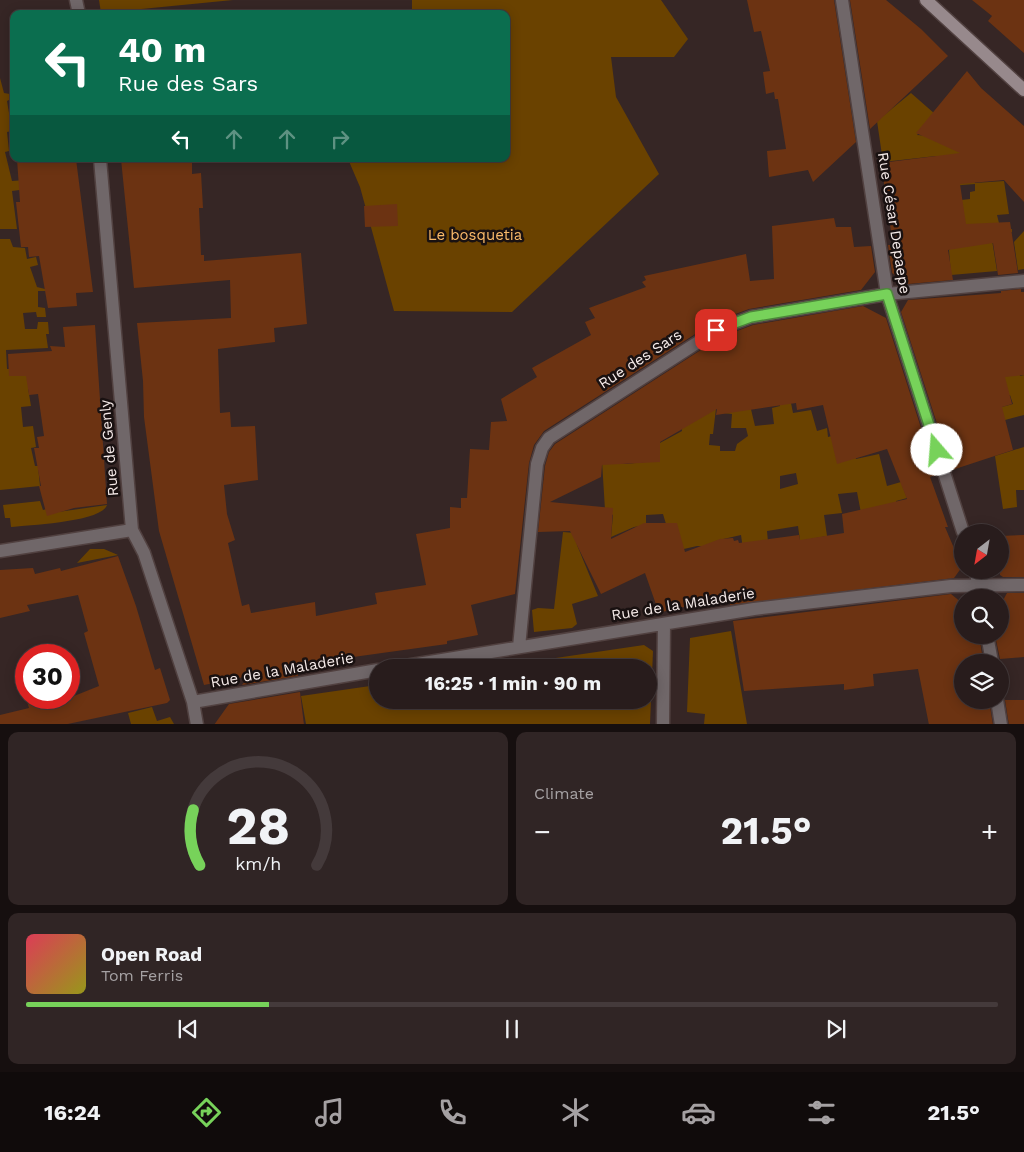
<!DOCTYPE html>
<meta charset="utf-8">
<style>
body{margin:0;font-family:"Work Sans",sans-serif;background:#302525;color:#f1f3f6;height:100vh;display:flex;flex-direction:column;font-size:19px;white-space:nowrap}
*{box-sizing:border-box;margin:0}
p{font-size:16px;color:#a5a1a3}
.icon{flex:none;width:28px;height:28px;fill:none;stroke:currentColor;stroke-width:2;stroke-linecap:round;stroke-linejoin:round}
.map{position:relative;height:724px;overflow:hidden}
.details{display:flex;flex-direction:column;gap:8px;padding:8px;background:#160f0f;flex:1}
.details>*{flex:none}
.top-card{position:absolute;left:10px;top:10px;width:500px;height:152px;border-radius:10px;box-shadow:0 2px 12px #0003,0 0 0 1px #443a3b;background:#0b6e4f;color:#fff;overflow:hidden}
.needle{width:32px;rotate:211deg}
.tools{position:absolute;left:954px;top:524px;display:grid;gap:10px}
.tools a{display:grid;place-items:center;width:55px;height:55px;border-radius:50%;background:#281c1c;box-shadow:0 2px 12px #0003,0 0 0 1px #443a3b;font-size:25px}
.speed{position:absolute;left:15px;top:644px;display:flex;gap:10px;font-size:25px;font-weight:700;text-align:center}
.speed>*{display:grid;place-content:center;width:65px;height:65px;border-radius:50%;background:#281c1c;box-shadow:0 2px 12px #0003,0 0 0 1px #443a3b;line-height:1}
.speed .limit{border:8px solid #d22;background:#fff;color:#111}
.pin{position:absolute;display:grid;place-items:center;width:42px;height:42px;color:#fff;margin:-21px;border-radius:10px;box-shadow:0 2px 8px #0006}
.me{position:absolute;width:55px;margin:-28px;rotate:342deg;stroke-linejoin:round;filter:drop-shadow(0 0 4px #0008)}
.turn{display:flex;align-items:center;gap:18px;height:105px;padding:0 25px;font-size:22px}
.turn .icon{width:65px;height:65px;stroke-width:2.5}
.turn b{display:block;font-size:35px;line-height:42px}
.lanes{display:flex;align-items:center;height:48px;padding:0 25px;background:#0003;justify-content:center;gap:25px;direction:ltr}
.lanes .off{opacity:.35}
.big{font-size:38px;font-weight:700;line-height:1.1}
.details .tile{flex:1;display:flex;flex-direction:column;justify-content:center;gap:8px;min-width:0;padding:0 18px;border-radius:10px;background:#302525}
.details .dial{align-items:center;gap:0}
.dial svg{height:130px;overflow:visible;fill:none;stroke:#443a3b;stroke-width:7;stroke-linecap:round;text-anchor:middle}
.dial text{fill:#f1f3f6;stroke:none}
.song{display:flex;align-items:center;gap:15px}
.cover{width:60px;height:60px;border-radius:8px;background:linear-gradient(135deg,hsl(350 70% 55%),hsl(60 70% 35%))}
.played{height:5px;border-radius:2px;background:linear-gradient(90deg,#77d25a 25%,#443a3b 25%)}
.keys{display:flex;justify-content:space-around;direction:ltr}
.heat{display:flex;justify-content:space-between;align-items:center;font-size:28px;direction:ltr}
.details .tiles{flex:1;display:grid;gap:8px;grid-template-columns:1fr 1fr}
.tile:last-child{grid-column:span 2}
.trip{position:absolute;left:369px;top:659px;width:288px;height:50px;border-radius:25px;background:#281c1c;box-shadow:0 2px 12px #0003,0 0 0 1px #443a3b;font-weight:700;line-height:50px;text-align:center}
.tab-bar{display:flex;height:80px;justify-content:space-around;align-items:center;background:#100b0b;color:#a5a1a3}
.tab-bar .icon{width:35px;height:35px}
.tab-bar .active{color:#77d25a}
.tab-bar b{font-size:22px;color:#f1f3f6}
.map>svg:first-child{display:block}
</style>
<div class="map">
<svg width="1024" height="725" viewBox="0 0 1024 725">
<rect width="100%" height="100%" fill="#362625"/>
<path fill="#6a4200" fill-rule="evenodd" d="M99,0h134l-132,13z
M412,0h249l27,39 -14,18h-63l5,40 43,77 -147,138 -118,-1 -34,-124 -12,-28h158v-145h-94z
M0,78l4,15 6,1 1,5 -4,2 5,30 -5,1 2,19 -4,1 7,29 14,-1 1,9 -15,2 5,38h-17z
M911,93l24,21 -18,21 48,4 10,44 29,-2 5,33 -12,1 4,16 11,-2v3l-21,2 6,37 -46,4 -2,-25 13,-12 -1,-38 9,-1v-7l5,-1v-7l-25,2 -14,-30 -53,6 -6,-41z
M1024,231v38l-6,1 -4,-28z
M0,239h10l3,8 12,1 2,11 9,-2 2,8 -8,2 7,20 16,4h-15v16l7,1 1,9h-9l-1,-5 -13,1 2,16h12l1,-7h10l1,12h-3l2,14 -42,2 1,19 22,-1 -1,20 3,18 -10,1 2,20 10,-1 3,21 -5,1 4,18h3l2,20 -40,4z
M999,353l17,2 4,21 4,-1v40l-19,5 -11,-11 19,-5 -3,-9 -11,3z
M789,393l4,20 18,-3 6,21 10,-3 1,9 11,-3 12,5 5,20 23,-5 8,32 14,-4 6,16 -11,3 3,10 -38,2 -4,-21 -19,2 4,19 -18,2 3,21 -27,5 -2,-15 -31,5 1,11 -25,7 -2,-14 -22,5 2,7 -24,-1 -22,5 -3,-28 -6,1 -3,-10 -17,1v10l-12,2 -23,10 2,-22 -8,-5 -3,-49 24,3 19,-2 13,-18 24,-13 -1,-12 36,-19 -4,34h-3l-1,11 11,1v5h15l2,-7 11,-8 -2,-8h-15l1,-14 -9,-1 26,-12 6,25 19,-2 -2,-16 8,-2 -2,-11zM796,473l2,11 -18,5v-13z
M1024,447v43h-8l1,17 -14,2 -8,-53z
M40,501l3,9 7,-2 1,5 56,-8c-5,17 -78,20 -96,22l-1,-9h-5l-2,-13z
M563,532l12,1 2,12 21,51 -26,8 5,20 -5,4 -38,4 -2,-22 6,-2 16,1z
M90,549h14l14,6 -41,8z
M731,631l16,93h-43l1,-10 -18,-2 3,-74z
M644,645l9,6 -3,73h-344l-5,-28 76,-11 1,15h270v-32l-154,-1z
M152,707l5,14 13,-4 4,7h-43l-3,-11z"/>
<path fill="#6c3312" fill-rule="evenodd" d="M747,0h87l22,142 -43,40 -5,-12 -39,7 -2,-26 19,-2 -8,-50h-3l-1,-7 -8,2 -3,-22 7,-1 -9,-40 -7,1z
M850,0h36l35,29 27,27 -78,73z
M972,0h52v53l-36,-32 4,-5z
M967,71l14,17 43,38v76l-20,-22 -44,4 6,40 44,-2 8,51 -20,2 -5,-32 -45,7 5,30 -45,4 -16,-11 -4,-28h5l-12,-82 79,-10 -44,-20z
M17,159h59l17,133 -17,1 1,13 -29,2 -9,-52 -10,1 -1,-10h-7l-5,-45h4z
M121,159h71v15l9,-1 2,35h-4l2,47h3v6l97,-8 6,71 -33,4 1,14 -57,7 2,64 10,-1 1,15 24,-1 3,54 -34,5 3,29 8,26 -7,3 14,63 7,-2 2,9 64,-11 1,14 61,-12 -2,-11 51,-8 -10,-51 34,-6v-21l11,1v-10h6l3,-49 19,1 2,-28 16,-1 -6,-22 36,-22 -5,-9 59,-33 -6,-13 10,-4 -6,-10 57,-21 -4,-5 4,-2 -2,-4 102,-22 4,27 24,-2 -2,-53 62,-8 2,9h15l3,20 17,-1 4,26 -14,18 -112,19 -35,13 -170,109 -10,14 -5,18 -14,131 -44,11 7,30 -31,6v3l-101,14 -49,11 1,7 -56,9 7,-9 -45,9 -45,-154 -15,-114 -1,-36 -6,-58 94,-5 -1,-38 -96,8z
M397,204l1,22 -33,1 -1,-21z
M1021,289v3h3v83l-19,2 7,27 -10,3 11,43 -61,20 -51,-158 7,-12 93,-7v-2z
M863,306l23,12 50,157 -6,2 18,50h-3l17,40 -8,11 -224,27v-3l-54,6 -17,5 -14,-40 -44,21 -31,-63 -32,1 7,-66 4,-14 6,-8 166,-107 32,-12zM796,403l1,7 26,-5 14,59 50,-15 20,50 -65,15 2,19 -44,7 -1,-5 -60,8 -1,-3 -4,1 -1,-3 -13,1 -35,13 -8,-29h-33l-33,16 2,-31 -63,-6 51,-25 1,-12 58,-3v-20l57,-33 -1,6z
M95,325l12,179 -33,4 -27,8 -8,-30h2l-7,-38h5l-2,-11 7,-1 -6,-42 -9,1 -3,-19h-17l-1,-22 44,-3 -2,-5 15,1 -2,-20z
M1024,535v42h-21l-3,-2v-39z
M118,556l18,50 19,64 5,-2 10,32 -3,3 -104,22h-63v-10l29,-7 -3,-10h43l30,-12 -15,-53 4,-2 -10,-36 -51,10 3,6 -30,7v-48l33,-2 2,6 25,-6 1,3z
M1007,593h17v64l-24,2 -5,-24h5v-29z
M951,594l11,9v32h17l4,25h-5v2h-16v38h27l4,25h-64l-11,-56 -45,5 1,12 -30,4v-6l-100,7 -11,-70z
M300,692l4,33h-90l15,-21z
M1005,700h19v25h-15z"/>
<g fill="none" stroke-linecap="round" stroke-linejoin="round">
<defs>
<path id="minor" d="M76,0l3,14
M842,0l45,294 76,238
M100,159l32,371 12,23 49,149 4,23
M0,551l132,-21
M975,570l7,28
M987,635l5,27
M519,647l18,-183 5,-16 7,-10 168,-108 34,-13 136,-23 137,-13
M393,668l361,-59 197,-23 73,-1
M997,700l4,25
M193,702l185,-32
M663,725l1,-101"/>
<path id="secondary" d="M926,0l98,90"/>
</defs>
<use href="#minor" stroke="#514140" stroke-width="15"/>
<use href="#secondary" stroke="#514140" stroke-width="15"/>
<use href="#minor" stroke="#706769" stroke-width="12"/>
<use href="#secondary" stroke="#97898c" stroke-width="12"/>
</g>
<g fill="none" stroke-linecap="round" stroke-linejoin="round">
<defs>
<path id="route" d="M716,330l35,-13 136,-23 50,156"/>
</defs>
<use href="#route" stroke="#4d883a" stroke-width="12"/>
<use href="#route" stroke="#77d25a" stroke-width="9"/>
</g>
<g text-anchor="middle" stroke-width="5" stroke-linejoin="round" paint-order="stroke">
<g font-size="15" fill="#f5eae8" stroke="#191111">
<text transform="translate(894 223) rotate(81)" y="5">Rue César Depaepe</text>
<text transform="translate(640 359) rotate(-33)" y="5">Rue des Sars</text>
<text transform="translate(109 448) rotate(-95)" y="5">Rue de Genly</text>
<text transform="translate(683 604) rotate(-9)" y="5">Rue de la Maladerie</text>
<text transform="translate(282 670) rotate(-10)" y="5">Rue de la Maladerie</text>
</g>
<g font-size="15" fill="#faba6a" stroke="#191111">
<text x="475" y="240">Le bosquetia</text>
</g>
</g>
</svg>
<div class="tools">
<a><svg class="needle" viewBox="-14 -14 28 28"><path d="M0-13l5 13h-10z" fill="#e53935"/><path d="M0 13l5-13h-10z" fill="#a5a1a3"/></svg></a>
<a><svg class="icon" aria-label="search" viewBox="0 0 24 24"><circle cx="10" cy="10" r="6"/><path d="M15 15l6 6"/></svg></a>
<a><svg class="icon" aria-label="layers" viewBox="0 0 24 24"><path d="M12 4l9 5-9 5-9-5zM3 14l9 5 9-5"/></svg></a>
</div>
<div class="speed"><div class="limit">30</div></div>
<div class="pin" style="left:716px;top:330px;background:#d93025"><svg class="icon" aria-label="arrive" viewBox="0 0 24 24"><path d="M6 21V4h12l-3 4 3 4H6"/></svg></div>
<svg class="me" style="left:937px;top:450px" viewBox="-20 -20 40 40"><circle r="19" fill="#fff"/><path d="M0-13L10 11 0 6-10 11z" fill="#77d25a"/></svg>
<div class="trip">16:25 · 1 min · 90 m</div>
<div class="top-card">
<div class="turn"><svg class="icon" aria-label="left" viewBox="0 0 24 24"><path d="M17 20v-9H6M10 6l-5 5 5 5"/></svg><div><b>40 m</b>Rue des Sars</div></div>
<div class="lanes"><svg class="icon" aria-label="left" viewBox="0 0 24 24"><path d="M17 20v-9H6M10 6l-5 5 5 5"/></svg><svg class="icon off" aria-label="ahead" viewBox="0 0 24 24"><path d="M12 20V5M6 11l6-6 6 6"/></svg><svg class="icon off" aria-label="ahead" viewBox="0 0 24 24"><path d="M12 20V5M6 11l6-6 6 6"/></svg><svg class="icon off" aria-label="right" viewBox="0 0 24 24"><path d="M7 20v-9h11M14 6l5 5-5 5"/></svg></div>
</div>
</div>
<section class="details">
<div class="tiles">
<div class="tile dial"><svg viewBox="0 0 100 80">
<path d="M14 69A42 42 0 1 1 86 69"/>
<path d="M14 69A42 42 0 0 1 10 35" stroke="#77d25a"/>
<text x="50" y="56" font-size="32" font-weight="700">28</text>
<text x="50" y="72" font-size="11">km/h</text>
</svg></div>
<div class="tile"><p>Climate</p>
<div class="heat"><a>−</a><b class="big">21.5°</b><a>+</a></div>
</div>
<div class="tile">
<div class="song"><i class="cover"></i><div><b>Open Road</b><p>Tom Ferris</p></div></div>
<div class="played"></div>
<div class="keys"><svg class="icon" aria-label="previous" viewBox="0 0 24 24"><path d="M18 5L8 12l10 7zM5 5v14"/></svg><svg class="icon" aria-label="pause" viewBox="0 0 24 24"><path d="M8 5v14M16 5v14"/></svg><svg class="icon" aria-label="next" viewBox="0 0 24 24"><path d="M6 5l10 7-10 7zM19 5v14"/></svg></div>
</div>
</div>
</section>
<nav class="tab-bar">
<b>16:24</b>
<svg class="icon active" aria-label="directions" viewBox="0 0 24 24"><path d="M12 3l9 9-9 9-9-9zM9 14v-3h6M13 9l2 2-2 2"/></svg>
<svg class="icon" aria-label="music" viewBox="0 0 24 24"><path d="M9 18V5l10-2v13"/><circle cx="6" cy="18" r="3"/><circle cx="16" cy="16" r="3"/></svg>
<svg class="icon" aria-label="phone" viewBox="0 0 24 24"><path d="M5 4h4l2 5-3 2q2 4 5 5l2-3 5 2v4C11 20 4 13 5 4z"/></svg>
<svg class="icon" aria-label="climate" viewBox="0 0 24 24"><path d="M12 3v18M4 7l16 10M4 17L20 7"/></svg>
<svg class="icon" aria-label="car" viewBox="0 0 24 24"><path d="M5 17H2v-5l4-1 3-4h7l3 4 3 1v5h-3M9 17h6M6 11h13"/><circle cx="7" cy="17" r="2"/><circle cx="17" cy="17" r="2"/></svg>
<svg class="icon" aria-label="filters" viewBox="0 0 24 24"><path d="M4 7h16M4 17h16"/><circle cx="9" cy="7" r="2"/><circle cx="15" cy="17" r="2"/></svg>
<b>21.5°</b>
</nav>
